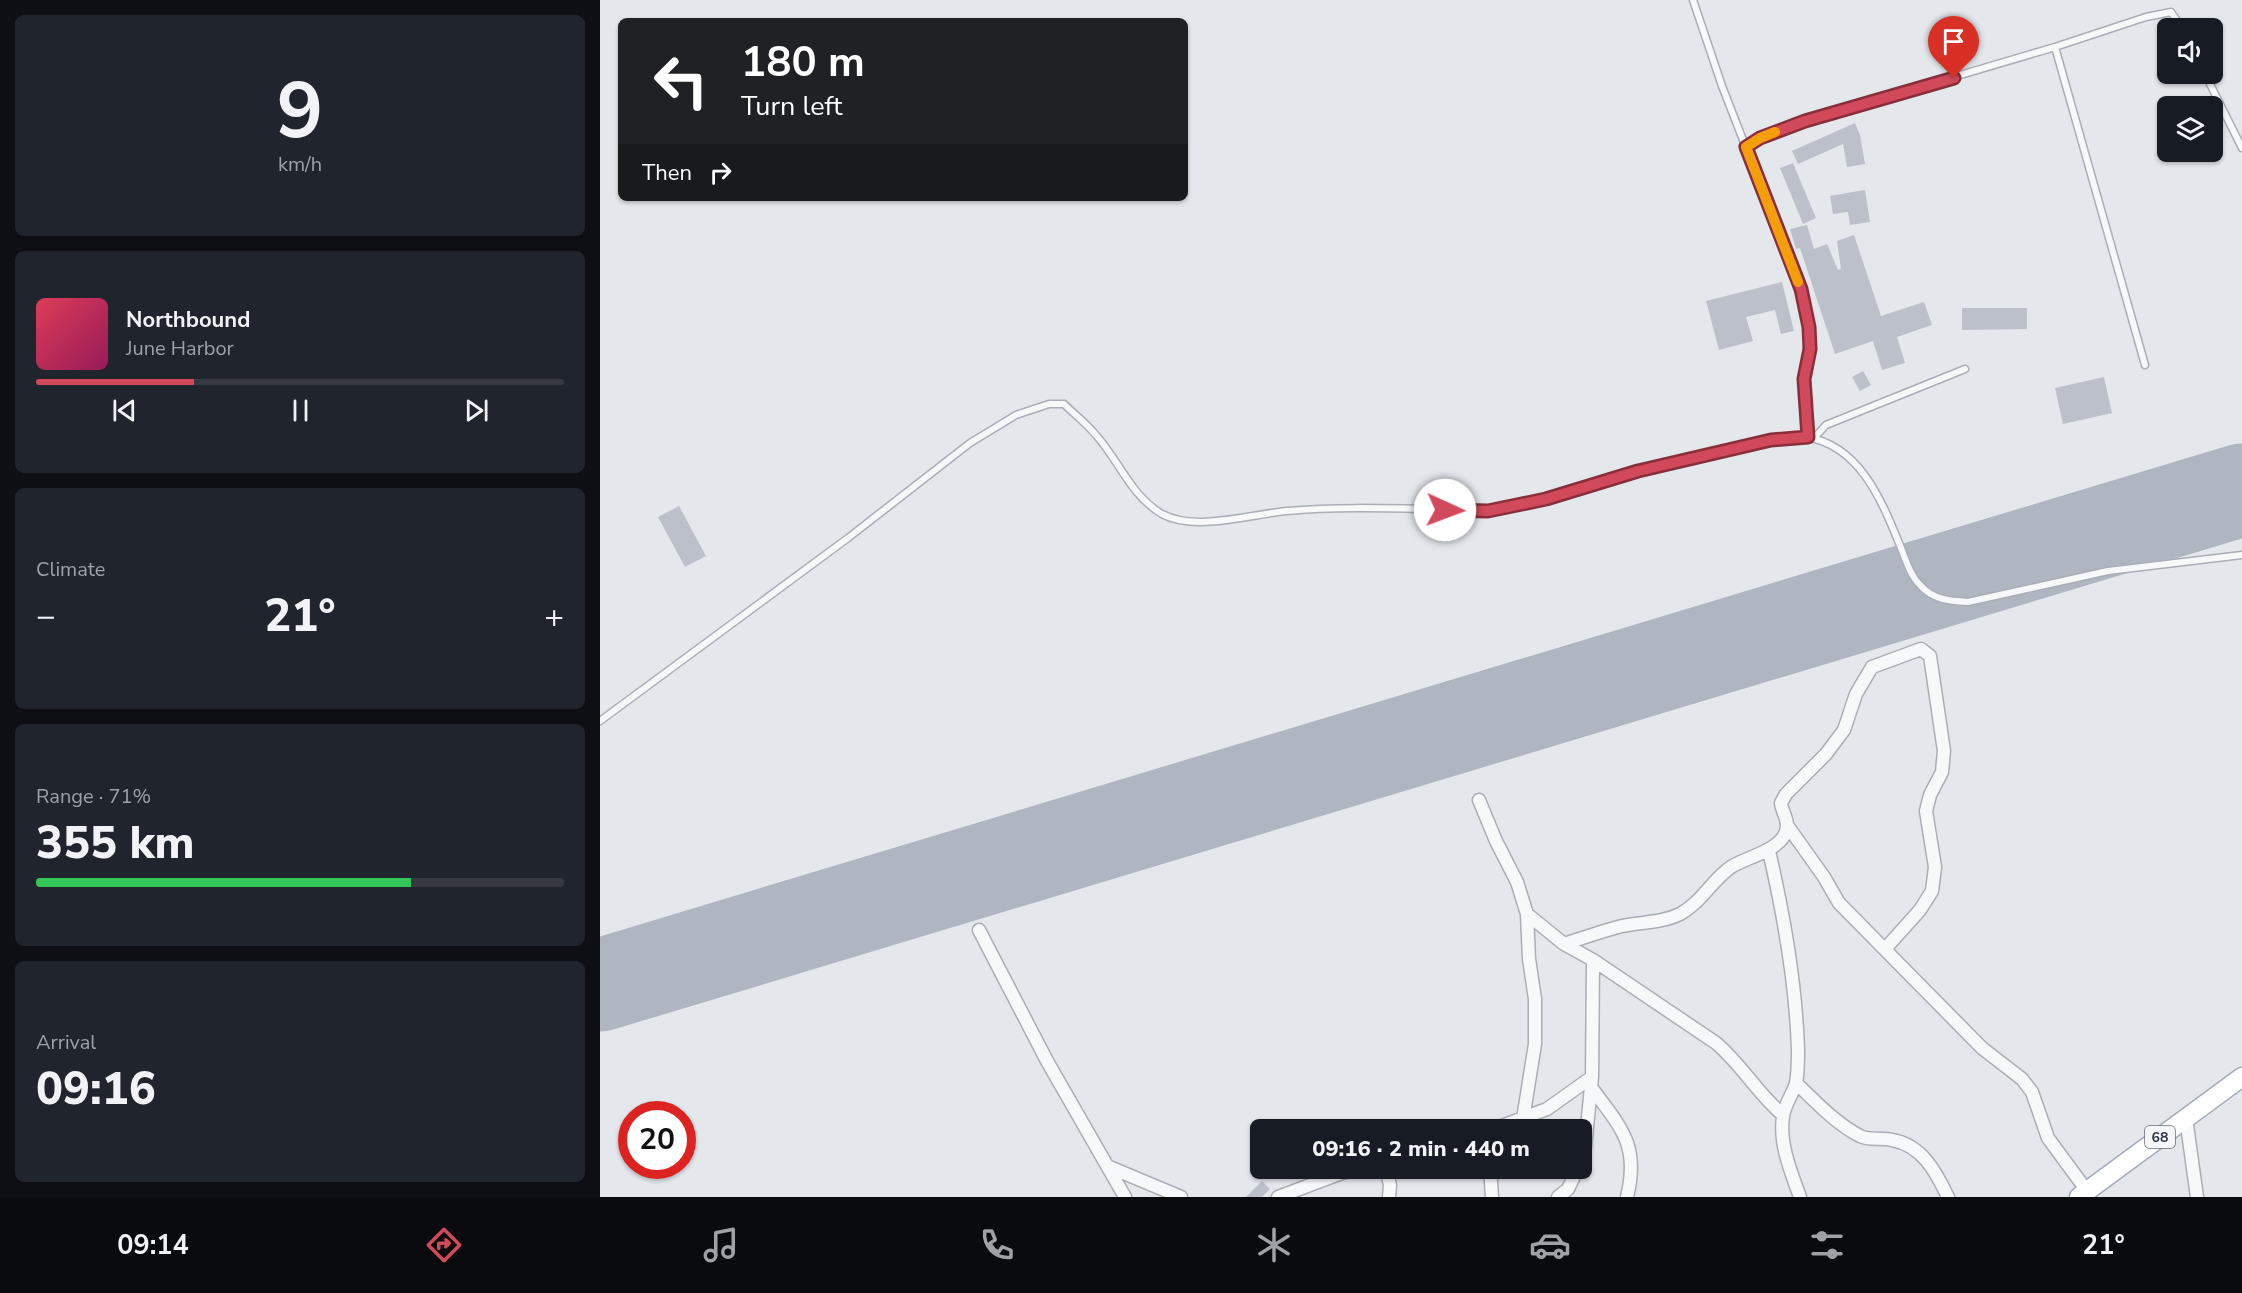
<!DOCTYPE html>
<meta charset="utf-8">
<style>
body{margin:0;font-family:"Nunito Sans",sans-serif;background:#20242c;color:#f1f3f6;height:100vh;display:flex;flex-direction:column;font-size:22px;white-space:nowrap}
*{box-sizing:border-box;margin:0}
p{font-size:20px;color:#9ea1a6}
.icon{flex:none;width:33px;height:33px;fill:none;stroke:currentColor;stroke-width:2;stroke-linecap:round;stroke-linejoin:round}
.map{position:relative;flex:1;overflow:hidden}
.panel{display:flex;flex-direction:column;gap:15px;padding:15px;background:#0d0f14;width:600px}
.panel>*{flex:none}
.hud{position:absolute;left:18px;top:18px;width:570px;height:183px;border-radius:9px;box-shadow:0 2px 4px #0004;background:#202124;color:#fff;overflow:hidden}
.controls{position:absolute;left:1557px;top:18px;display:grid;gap:12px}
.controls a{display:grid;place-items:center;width:66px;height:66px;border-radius:9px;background:#171b24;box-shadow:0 2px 4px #0004;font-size:30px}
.speed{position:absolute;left:18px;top:1101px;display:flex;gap:12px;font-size:30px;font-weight:700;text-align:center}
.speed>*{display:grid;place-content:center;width:78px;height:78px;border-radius:50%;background:#171b24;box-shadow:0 2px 4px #0004;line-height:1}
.speed .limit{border:9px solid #d22;background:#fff;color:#111}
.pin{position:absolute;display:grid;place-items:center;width:51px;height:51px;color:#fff;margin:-62px -26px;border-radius:50% 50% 50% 0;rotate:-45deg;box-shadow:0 0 6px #0007}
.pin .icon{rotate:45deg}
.me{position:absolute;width:66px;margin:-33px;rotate:92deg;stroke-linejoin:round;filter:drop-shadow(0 0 4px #0008)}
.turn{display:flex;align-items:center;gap:21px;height:126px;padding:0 24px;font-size:27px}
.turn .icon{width:78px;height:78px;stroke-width:2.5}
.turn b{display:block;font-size:42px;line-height:51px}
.then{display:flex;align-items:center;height:57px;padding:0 24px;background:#0003;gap:12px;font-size:22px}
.big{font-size:45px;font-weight:800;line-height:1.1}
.panel .card{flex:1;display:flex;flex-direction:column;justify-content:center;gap:9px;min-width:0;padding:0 21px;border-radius:9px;background:#20242c}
.panel .dial{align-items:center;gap:0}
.dial b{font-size:78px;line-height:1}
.song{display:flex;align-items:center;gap:18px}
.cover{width:72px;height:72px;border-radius:9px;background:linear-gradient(135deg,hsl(350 70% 55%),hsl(330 70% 35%))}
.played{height:6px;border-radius:3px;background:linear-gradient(90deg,#d1495b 30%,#363941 30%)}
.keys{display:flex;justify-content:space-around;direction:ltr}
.heat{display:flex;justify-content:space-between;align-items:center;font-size:33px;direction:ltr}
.charge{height:9px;border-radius:4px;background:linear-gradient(90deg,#34c759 71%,#363941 0)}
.trip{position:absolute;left:650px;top:1119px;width:342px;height:60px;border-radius:9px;background:#171b24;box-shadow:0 2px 4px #0004;font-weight:800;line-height:60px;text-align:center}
.menu{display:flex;height:96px;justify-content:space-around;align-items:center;background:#090b0e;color:#9ea1a6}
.menu .icon{width:42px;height:42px}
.menu .on{color:#d1495b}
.menu b{font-size:27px;color:#f1f3f6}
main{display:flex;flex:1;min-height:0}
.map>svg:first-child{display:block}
</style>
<main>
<section class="panel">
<div class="card dial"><b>9</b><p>km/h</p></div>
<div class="card">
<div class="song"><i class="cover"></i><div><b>Northbound</b><p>June Harbor</p></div></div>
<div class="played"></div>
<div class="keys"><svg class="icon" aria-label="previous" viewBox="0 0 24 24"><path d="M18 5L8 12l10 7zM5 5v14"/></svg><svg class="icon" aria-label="pause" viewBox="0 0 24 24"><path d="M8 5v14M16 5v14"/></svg><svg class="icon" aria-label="next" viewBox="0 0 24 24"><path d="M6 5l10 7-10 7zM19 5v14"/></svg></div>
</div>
<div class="card"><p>Climate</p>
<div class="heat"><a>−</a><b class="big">21°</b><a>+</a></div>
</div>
<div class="card"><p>Range · 71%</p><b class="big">355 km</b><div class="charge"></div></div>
<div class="card"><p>Arrival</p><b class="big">09:16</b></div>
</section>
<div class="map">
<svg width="1642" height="1197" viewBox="0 0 1642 1197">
<rect width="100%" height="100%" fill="#e4e7ec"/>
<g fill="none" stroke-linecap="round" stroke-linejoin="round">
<path stroke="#b0b6c1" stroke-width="93" d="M0,985l1642,-495"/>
</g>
<path fill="#bbc0ca" d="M1255,123l5,12 5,29 -18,3 -4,-23 -45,20 -6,-13z
M1193,163l23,55 -13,6 -23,-56z
M1265,190l5,32 -20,3 -2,-13 -15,2 -3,-18z
M1207,225l7,24 13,-5 11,26 3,-1 -4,-28 17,-6 27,81 43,-14 8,23 -35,12 8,26 -23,7 -9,-29 -38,13 -35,-106 -4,1 -6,-20z
M1182,282l12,49 -13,3 -6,-24 -29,7 7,24 -34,9 -13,-49z
M1362,308h65v21l-65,1z
M1263,371l8,14 -11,6 -8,-14z
M1504,377l8,36 -49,11 -8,-36z
M79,506l27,50 -21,11 -27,-50z
M662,1181l8,8 -8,8h-16z"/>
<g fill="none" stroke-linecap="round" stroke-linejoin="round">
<defs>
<path id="service" d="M1093,0l29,86 79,203 8,38 1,22 -6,30 4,58
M1455,47l90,318
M1605,74l37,74
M1146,147l14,-10 45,-16 250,-74 91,-30 25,-5 11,16
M1214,438l12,-13 139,-56
M0,721l248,-183 122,-95 46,-28 33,-11h15c10,10 22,19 31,30 24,26 35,61 67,80 33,18 90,0 125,-3 46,-4 92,-3 137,-2 21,1 43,4 64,2 42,-4 92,-22 133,-35 35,-10 72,-18 107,-26 25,-6 54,-17 78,-13 53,8 75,62 93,106 6,14 10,31 21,42 13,15 30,16 48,17l140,-31 134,-16"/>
<path id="minor" d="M879,800l17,41 21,41 10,32 2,45 6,40v45l-12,75
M1187,825l37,52 15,26 143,145 40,31 10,13 16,46 39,53
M1169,851c15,65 27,132 29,199 0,10 0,23 -2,33 -3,11 -12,22 -13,34 -4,27 8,55 17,80
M927,914l37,30 29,16 123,83c26,22 41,50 67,72
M379,930l68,131 78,136
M964,944c19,-6 38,-13 58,-18 19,-4 40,-3 58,-12 21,-11 32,-34 51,-47 15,-10 57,-18 56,-42 0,-7 -5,-14 -6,-22l5,-9 40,-40 18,-24 12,-36 16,-27 49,-18 9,7 14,95 -2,21 -12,23 -4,16 9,56 -3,24 -12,19 -35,39
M1196,1083c20,19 39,40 64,53 9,5 22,1 32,4 30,5 44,32 56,57
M991,1087c29,40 49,57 36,110
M1586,1118l11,79
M891,1130l56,-21 45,-32
M981,1160l4,-13 7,-70 1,-117
M507,1166l74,31
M786,1168l4,17 -1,12
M890,1168l2,29
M678,1197l64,-24 21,-5
M958,1197l10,-8 10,-21"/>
<path id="primary" d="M1479,1197l163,-120"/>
</defs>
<use href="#service" stroke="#a9aeb7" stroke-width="9"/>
<use href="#minor" stroke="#a9aeb7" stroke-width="15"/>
<use href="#primary" stroke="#a3abb8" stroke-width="21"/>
<use href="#service" stroke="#f7f8fa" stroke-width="6"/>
<use href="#minor" stroke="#f7f8fa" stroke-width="12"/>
<use href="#primary" stroke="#fff" stroke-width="18"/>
</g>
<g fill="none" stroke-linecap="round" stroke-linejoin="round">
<defs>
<path id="route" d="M845,510l43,1 58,-12 92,-28 133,-31 37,-3 -4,-58 6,-30 -1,-22 -8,-38 -55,-142 14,-9 45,-17 149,-43"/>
</defs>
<use href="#route" stroke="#882f3b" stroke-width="15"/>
<use href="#route" stroke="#d1495b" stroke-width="10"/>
<path stroke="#f59e0b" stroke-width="10" d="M1175,132l-15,6 -14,9 52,135"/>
</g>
<g text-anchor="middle" stroke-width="5" stroke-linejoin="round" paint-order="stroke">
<rect fill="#f4f6f9" stroke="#676e7b" stroke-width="1.5" x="1545" y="1126" width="30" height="22" rx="4.5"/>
<g font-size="14" font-weight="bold" fill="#2b3445">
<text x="1560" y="1142">68</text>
</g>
</g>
</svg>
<div class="controls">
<a><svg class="icon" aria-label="sound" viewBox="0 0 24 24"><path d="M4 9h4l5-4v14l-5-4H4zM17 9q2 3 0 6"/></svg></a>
<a><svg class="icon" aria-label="layers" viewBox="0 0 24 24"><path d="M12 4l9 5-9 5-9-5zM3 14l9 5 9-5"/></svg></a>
</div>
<div class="speed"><div class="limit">20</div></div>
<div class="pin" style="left:1354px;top:78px;background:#d93025"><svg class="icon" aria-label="arrive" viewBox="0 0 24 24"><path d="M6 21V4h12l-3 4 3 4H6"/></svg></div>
<svg class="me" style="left:845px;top:510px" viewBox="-20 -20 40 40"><circle r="19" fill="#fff"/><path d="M0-13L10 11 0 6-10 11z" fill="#d1495b"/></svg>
<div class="trip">09:16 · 2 min · 440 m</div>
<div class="hud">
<div class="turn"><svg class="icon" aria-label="left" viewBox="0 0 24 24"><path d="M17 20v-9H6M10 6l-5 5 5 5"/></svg><div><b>180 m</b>Turn left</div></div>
<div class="then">Then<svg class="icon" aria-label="right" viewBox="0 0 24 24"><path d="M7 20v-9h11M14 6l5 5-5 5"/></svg></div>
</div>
</div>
</main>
<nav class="menu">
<b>09:14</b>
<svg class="icon on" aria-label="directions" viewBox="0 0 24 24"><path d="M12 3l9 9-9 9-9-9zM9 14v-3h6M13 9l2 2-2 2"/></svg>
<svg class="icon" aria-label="music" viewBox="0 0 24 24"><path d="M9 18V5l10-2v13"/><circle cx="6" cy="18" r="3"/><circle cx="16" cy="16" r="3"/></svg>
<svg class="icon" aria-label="phone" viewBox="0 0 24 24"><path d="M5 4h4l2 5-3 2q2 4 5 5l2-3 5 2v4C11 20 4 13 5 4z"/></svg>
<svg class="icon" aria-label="climate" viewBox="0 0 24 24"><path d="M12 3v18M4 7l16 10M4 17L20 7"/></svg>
<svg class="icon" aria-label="car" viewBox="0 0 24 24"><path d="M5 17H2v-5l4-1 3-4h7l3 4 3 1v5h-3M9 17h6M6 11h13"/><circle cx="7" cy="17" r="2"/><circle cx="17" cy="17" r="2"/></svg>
<svg class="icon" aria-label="filters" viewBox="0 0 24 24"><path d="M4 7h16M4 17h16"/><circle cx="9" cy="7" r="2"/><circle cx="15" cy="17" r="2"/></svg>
<b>21°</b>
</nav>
